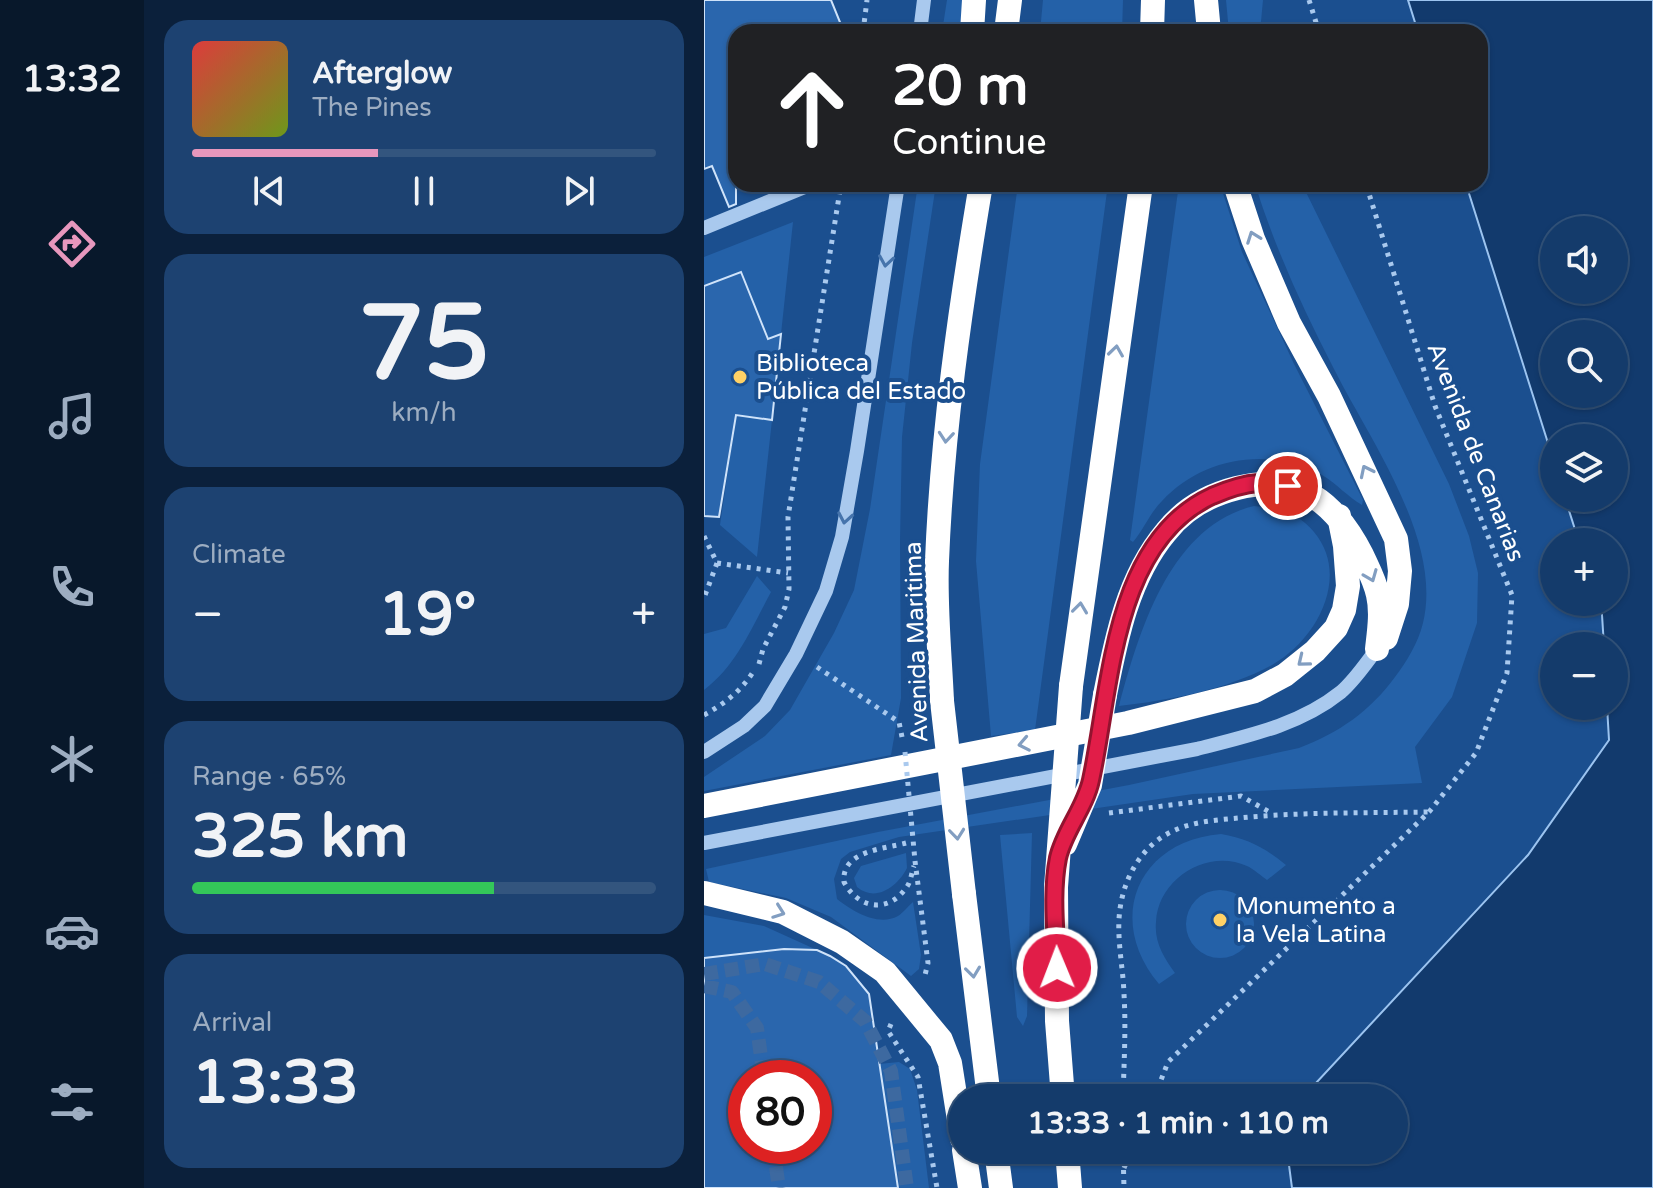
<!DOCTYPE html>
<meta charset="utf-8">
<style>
body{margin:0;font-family:"Varela Round",sans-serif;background:#1d4271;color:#f1f3f6;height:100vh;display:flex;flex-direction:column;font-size:30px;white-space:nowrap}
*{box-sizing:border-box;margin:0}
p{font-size:26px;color:#9dadc1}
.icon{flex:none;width:44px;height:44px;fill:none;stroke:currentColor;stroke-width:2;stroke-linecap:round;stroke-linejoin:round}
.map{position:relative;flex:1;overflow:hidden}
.details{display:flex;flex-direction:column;gap:20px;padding:20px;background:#0b203b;width:560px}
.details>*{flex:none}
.banner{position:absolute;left:24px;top:24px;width:760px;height:168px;border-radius:24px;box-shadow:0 2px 6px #0004,0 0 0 2px #33557e;background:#202124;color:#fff;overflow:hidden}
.fabs{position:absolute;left:836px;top:216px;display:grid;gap:16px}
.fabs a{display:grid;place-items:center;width:88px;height:88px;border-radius:50%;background:#143b6b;box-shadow:0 2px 6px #0004,0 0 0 2px #33557e;font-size:40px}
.speed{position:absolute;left:24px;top:1060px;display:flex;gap:16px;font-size:40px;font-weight:700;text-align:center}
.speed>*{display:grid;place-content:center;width:104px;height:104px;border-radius:50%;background:#143b6b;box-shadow:0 2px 6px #0004,0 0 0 2px #33557e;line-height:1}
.speed .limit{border:12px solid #d22;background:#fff;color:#111}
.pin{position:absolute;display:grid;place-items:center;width:68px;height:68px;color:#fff;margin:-34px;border:4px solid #fff;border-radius:50%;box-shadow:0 2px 8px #0007}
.me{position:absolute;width:88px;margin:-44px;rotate:359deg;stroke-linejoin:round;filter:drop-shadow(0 0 6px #0008)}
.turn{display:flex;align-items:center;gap:28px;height:168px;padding:0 32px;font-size:36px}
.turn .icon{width:104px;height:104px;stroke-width:2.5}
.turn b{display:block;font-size:56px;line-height:68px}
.big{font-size:60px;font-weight:700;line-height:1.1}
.details .widget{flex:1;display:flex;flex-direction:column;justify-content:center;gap:12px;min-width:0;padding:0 28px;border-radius:24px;background:#1d4271}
.details .dial{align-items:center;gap:0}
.dial b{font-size:104px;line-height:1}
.song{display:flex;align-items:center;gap:24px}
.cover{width:96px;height:96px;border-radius:12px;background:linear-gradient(135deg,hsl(0 70% 55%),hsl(80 70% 35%))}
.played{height:8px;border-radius:4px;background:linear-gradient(90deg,#e797bd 40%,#33557e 40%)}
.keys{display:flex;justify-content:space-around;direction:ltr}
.heat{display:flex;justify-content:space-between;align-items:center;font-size:44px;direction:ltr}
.charge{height:12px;border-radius:6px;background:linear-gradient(90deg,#34c759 65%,#33557e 0)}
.trip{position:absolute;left:244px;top:1084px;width:460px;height:80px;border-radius:40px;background:#143b6b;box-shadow:0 2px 6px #0004,0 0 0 2px #33557e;font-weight:700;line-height:80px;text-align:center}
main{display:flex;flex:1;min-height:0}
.tabs{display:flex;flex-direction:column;width:144px;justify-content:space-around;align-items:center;background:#08182b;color:#9dadc1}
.tabs .icon{width:56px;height:56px}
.tabs .on{color:#e797bd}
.tabs b{font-size:36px;color:#f1f3f6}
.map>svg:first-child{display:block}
</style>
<main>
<nav class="tabs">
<b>13:32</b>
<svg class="icon on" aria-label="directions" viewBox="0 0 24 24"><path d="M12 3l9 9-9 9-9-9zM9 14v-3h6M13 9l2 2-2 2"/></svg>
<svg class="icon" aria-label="music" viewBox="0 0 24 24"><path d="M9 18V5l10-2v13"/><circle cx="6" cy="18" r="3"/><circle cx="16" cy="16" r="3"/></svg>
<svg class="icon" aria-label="phone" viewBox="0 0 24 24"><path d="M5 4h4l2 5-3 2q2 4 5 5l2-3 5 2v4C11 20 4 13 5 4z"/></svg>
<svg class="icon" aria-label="climate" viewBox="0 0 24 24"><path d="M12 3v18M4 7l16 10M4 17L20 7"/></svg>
<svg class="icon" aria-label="car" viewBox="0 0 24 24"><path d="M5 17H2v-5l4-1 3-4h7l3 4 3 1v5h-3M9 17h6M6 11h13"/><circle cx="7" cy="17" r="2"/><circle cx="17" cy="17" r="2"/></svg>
<svg class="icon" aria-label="filters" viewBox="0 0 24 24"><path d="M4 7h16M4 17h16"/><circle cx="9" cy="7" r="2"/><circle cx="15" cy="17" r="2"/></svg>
</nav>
<section class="details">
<div class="widget">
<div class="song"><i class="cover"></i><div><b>Afterglow</b><p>The Pines</p></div></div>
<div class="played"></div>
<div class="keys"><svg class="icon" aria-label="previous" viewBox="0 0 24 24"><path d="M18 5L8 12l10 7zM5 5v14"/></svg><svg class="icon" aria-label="pause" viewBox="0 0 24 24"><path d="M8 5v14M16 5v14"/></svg><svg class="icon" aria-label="next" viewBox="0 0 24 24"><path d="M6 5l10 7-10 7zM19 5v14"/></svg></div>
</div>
<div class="widget dial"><b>75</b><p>km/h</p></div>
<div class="widget"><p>Climate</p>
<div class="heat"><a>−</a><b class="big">19°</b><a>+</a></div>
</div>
<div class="widget"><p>Range · 65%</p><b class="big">325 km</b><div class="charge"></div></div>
<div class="widget"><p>Arrival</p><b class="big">13:33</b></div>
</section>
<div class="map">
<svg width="949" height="1188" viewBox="0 0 949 1188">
<rect width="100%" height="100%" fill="#1b4f8f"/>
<path fill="#2461a8" d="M243,0h18l-5,32h-18z
M339,0h80l-1,32h-82z
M522,0h37l-3,32h-31z
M214,184h18l-24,159 -10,94 -2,104 1,157 -10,57 -187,36v-14l61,-41 25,-26 44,-77 20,-43 16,-81z
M314,184h90l-73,546 -44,6 -15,-175 4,-97z
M475,184h41l22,68 52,112 69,136 -1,5c-14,-8 -25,-21 -40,-30 -52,-29 -120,-18 -160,26 -12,12 -18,28 -29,41l-3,-2z
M551,184h47l147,300 20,52 9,37 -1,50 -25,74 -37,50 7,36 -229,11 -294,43 -49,15 -9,7 -7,20 3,20c15,12 41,28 61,17 5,-3 10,-10 15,-14l8,53 -2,14 -8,7 -80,-59 -45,-19 -77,-16 -3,-13 172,-37 251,-47 170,-37c40,-15 71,-37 96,-71 12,-16 23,-34 28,-54 20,-83 -54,-184 -89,-254 -31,-60 -59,-121 -79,-185z
M89,222l-12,112 -13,5 -27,-67 -37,14v-29z
M32,415l36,5 -15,137 -37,-32z
M550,506c8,1 17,1 24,3 14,3 27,12 36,23 37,44 3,108 -42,133 -46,25 -102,35 -153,41 20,-75 51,-180 135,-200z
M53,576l14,16c-19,35 -34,73 -67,98v-56l22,-6z
M328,833l-5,183 -4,10 -6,-9 -17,-182z
M517,834c27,5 43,13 65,31l-19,15c-6,-4 -13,-11 -20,-14 -40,-18 -89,13 -91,56 -2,20 8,36 19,51l-16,11c-54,-64 -22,-143 62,-150z
M202,853l1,15c-9,18 -31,35 -50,19l-3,-9 7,-12z
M482 924a34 34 0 1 1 68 0a34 34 0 1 1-68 0Z
M0,915l60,11 53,24 -33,-1 -80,9z
M195,1062l11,7 7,21 12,98h-31l-19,-124z"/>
<path fill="#123a6d" stroke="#9cc4f0" stroke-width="2" fill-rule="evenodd" d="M704,0h245v1188h-361l-5,-38h107v-52h-92l226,-243 81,-115 -2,-34h7v-60h-10l-2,-31 -4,-13h16v-60h-35l-14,-44h49v-60h-60v24l-88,-278h14v-152h-62zM850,230h60v60h-60zM850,334h60v60h-60z"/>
<path fill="#2a66ad" stroke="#cfe3fa" stroke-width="2" fill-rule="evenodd" d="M0,0h127l13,32h-108v172l-7,3 -17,-41 -8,3z
M37,272l27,67 13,-5 -9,86 -36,-5 -17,102 -15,-1v-230z
M80,949l33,1 13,6 16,10 23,28 29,194h-194v-230zM42,1078h68v68h-68z"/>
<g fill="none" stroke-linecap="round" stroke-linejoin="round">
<path stroke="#3d69a0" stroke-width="14" stroke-dasharray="14 7" stroke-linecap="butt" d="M0,974l61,-10 54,18 46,39 26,50 16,117
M0,986l28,6 25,36 7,50
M69,1146l6,42"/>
<path stroke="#a9c9ee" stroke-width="5" stroke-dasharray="4 6" stroke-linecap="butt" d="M605,0l10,32
M159,32l4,-32
M0,536l13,27 -13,35
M13,563l71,10
M55,664l4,-15 22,-42 4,-18 -1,-72 53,-333
M113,667l82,55 3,15
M0,715c20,-11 37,-24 49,-43
M405,813l132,-17 32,18
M202,843c-23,6 -65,8 -62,39 15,28 46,32 64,3 3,-5 4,-14 6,-19
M211,861l13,102 -3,12
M187,1024l-3,7 30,46 19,111
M419,1098c1,-35 3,-69 1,-104 -1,-30 -9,-61 -3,-91 5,-28 21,-55 46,-69 21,-12 48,-14 72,-16 62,-6 126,-5 189,-6
M450,1098l14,-36 261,-250 47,-59 31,-80 5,-78 -77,-189 -69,-222
M419,1150l1,38
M420,1168l8,-18"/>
<path stroke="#a9c9ee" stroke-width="14" d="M216,32l4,-32
M0,228l108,-44
M0,752l40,-26 21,-20 31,-52 30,-63 16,-54 15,-86 41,-267
M0,843l493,-94c51,-13 103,-24 144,-57 14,-12 25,-29 36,-43"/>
<path stroke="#fff" stroke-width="24" d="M502,0l3,32
M268,32l2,-32
M302,32l4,-32
M448,32l1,-32
M531,184l18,55 36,84 40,73 67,143 4,32 -3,33 -11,34
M367,686l70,-502
M401,695c11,-56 23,-118 61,-163 18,-23 43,-37 71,-44 62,-15 98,14 125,67 6,13 13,26 16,40 4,17 1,36 -1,54
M238,701c-2,-46 -7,-94 -5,-140 5,-127 23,-252 44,-377
M0,806l424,-83 127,-32 30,-16 30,-24 21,-23 8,-18 4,-24 -3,-40 -6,-30
M352,887l1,134 6,77
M0,893l79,19 59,30 43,30 56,68 9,23 12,76
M260,894l25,204
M260,1150l6,38
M292,1150l5,38
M363,1150l3,38"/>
<path stroke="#a9c9ee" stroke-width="5" stroke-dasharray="4 6" stroke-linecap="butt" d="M201,752l10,109"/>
<path stroke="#fff" stroke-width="24" d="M238,701l22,193
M361,844l25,-59 15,-90
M352,887l15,-201"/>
</g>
<defs><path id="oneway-chevron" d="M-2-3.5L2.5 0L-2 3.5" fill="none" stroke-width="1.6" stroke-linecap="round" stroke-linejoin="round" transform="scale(2)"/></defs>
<g stroke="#829ec1">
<use href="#oneway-chevron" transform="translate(549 237) rotate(-110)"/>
<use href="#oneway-chevron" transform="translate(412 351) rotate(-82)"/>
<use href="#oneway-chevron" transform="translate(242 437) rotate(95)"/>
<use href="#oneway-chevron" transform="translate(662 471) rotate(-116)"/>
<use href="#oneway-chevron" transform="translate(667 576) rotate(68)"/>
<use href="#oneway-chevron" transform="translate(376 608) rotate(-83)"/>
<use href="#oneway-chevron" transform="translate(599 661) rotate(141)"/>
<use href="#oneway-chevron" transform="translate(320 744) rotate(169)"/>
<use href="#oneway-chevron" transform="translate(253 834) rotate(84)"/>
<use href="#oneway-chevron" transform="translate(75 912) rotate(20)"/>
<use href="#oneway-chevron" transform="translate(269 972) rotate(83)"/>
</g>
<g stroke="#4674ac">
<use href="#oneway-chevron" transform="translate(182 261) rotate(99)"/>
<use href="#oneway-chevron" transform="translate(141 518) rotate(100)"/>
</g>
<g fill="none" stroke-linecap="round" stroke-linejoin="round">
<defs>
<path id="route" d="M353,968c-1,-35 -6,-75 1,-110 6,-27 27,-50 33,-78 20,-91 21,-238 121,-284 14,-6 31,-12 46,-13 10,-1 21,2 30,3"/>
</defs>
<use href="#route" stroke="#92132f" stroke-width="20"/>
<use href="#route" stroke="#e11d48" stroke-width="14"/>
</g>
<g fill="#ffd166" stroke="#1b4f8f" stroke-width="3">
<circle cx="36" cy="377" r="8"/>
<circle cx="516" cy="920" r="8"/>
</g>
<g text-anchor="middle" stroke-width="8" stroke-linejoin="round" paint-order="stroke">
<g font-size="24" fill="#fff" stroke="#1b4f8f" text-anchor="start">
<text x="52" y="371">Biblioteca<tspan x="52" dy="28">Pública del Estado</tspan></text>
<text x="532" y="914">Monumento a<tspan x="532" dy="28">la Vela Latina</tspan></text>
</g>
<g font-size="24" fill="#fff" stroke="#1b4f8f">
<text transform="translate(772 452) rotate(69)" y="8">Avenida de Canarias</text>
<text transform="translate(212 642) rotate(-92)" y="8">Avenida Maritima</text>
</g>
</g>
</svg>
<div class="fabs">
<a><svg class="icon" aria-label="sound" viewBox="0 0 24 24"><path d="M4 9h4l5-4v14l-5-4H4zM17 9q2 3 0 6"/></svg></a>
<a><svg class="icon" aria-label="search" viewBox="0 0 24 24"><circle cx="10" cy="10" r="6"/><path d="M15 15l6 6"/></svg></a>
<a><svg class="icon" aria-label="layers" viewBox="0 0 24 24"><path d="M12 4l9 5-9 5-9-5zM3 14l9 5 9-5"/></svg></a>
<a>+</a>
<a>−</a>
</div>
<div class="speed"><div class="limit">80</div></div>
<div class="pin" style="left:584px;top:486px;background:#d93025"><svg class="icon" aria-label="arrive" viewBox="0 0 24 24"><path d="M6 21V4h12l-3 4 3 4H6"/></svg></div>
<svg class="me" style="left:353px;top:968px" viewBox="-20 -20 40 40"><circle r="17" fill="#e11d48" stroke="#fff" stroke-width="3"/><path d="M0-11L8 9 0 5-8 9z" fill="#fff"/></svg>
<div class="trip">13:33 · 1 min · 110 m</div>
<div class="banner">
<div class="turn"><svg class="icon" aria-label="ahead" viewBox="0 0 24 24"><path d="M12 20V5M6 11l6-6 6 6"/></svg><div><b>20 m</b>Continue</div></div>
</div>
</div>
</main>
